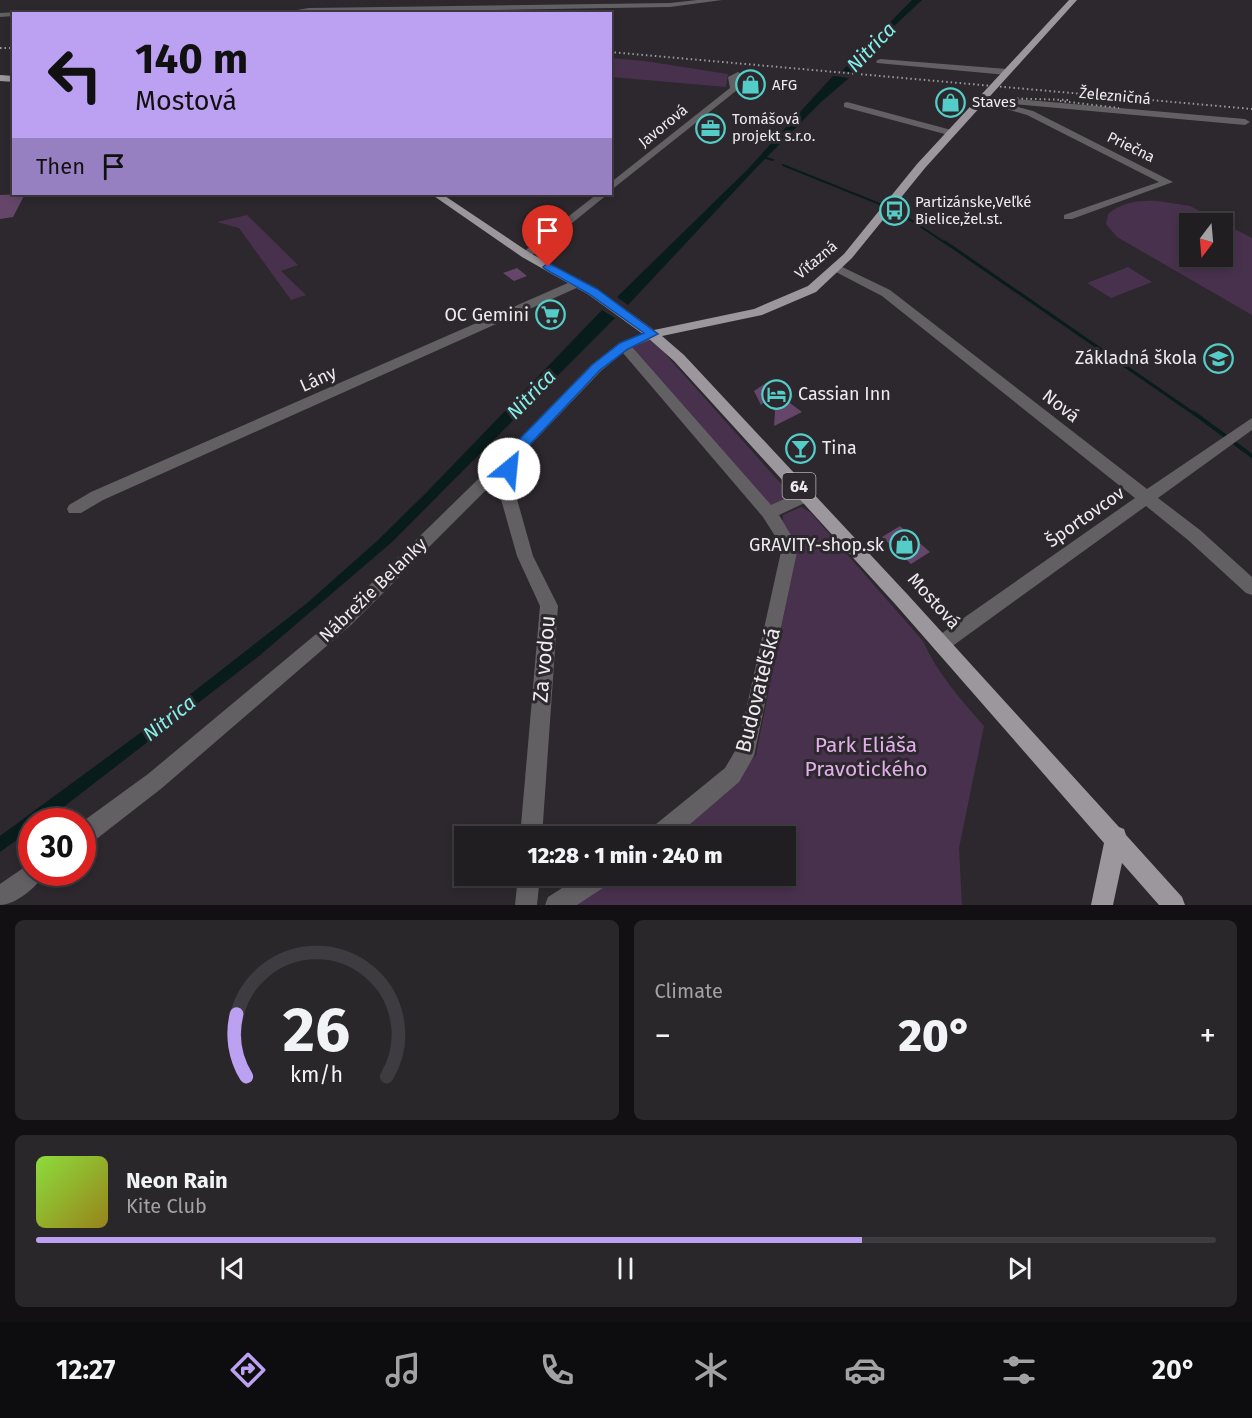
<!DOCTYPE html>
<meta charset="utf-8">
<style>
body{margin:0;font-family:"Fira Sans",sans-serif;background:#29272a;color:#f1f3f6;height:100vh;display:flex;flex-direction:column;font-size:22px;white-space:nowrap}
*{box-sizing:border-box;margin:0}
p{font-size:20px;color:#a2a2a5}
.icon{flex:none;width:33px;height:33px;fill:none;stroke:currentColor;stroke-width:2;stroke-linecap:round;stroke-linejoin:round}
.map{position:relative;height:905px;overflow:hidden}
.sheet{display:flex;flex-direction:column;gap:15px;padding:15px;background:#121013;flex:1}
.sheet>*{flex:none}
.banner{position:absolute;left:12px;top:12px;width:600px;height:183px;border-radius:0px;box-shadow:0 3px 9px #0003,0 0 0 2px #3e3c40;background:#bca0f2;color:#111;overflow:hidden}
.needle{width:39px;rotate:196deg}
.tools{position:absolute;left:1179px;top:213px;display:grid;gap:12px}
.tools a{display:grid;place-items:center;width:54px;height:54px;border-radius:0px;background:#211e22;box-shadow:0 3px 9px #0003,0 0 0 2px #3e3c40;font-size:30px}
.speed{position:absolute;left:18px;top:808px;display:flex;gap:12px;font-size:30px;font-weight:700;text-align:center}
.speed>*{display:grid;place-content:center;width:78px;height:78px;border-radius:50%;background:#211e22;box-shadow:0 3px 9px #0003,0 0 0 2px #3e3c40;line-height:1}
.speed .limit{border:9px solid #d22;background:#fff;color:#111}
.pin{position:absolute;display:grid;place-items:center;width:51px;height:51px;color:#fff;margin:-62px -26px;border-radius:50% 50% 50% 0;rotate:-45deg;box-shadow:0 0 6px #0007}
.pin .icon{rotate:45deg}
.me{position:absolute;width:66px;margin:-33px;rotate:28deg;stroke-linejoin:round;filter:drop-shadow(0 0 4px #0008)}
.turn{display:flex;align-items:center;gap:21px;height:126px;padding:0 24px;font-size:27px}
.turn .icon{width:78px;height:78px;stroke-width:2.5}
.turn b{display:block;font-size:42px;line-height:51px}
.then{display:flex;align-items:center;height:57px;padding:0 24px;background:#0003;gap:12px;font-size:22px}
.big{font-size:45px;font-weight:800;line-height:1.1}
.sheet .tile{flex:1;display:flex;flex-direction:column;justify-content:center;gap:9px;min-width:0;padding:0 21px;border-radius:9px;background:#29272a}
.sheet .dial{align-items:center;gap:0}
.dial svg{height:156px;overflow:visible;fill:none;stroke:#3e3c40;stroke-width:7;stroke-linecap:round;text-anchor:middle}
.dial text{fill:#f1f3f6;stroke:none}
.song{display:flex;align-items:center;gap:18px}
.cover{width:72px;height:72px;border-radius:9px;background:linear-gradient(135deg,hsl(90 70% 55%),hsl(50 70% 35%))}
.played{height:6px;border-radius:3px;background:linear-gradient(90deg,#bca0f2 70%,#3e3c40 70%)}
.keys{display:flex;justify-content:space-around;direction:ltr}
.heat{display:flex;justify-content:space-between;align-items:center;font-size:33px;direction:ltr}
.sheet .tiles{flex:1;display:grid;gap:15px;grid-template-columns:1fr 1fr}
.tile:last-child{grid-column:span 2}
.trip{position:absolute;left:454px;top:826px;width:342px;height:60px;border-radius:0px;background:#211e22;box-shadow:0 3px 9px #0003,0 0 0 2px #3e3c40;font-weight:800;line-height:60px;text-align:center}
.dock{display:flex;height:96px;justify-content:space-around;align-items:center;background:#0d0c0e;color:#a2a2a5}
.dock .icon{width:42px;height:42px}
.dock .on{color:#bca0f2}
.dock b{font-size:27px;color:#f1f3f6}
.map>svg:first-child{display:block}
</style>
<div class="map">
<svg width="1252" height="905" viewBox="0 0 1252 905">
<rect width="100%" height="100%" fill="#2c282d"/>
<path fill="#48314d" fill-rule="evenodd" d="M610,58l35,3 83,13 -2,13 -115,-10z
M1158,201l32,5 62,32v77l-135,-78 -11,-13 2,-10c14,-12 32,-14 50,-13zM1190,224h32v32h-32z
M247,215l51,50 -17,6 25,24 -15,5 -52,-72 -22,-6z
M1128,267l24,15 -41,16 -24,-15z
M651,338l141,158 -22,12 -140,-161z
M801,507l9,5 113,129c14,32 38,59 61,85l-25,122 3,57h-389l43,-29h170v-39h-113l53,-44 30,-38 41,-207 -15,-19 1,-14z"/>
<path fill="#071c1b" d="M912,0h10l-43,40 -28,32 -9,-1z
M833,76l16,2 -28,24 -64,65 -129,138 -11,-8 130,-127z
M602,310l13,8 -223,224 -133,114 -193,149 -23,17h-11l-1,8 -31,22v-16l147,-108 159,-124 71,-63 50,-49z"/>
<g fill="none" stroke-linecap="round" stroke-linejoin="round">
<path stroke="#071c1b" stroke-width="2" d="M763,157l10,3
M783,165l114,46 50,33"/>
<path stroke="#071c1b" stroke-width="3" d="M945,242l251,173"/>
<path stroke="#071c1b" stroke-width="4" d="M1194,413l58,43"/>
</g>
<path fill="#65466a" d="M25,194l-12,23 -13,2v-24z
M517,268l10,8 -13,5 -11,-8z
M775,381l18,15 -7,4 16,12 -28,14 1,-15 -11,-9 -3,3 -7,-14 12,-8z
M900,526l30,26 -19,12 -29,-27z"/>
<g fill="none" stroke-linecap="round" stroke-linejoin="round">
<path fill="#636063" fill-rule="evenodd" d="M697,0h25l-52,7 -397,7 36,-6 361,-5z
M266,10l3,4h-201l3,-2z
M17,12l-3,4 -14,1v-4z
M880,59l127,10 4,3 -4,3 -130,-12 -1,-2z
M738,72l13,7 -141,112v-8l120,-95 -2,-11z
M979,97l54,14 140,71 -101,37h-8v-4l95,-33 -132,-67 -48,-14z
M1015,99l230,20 5,3 -5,3 -233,-21v-4z
M847,102l108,29 2,2 -5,3 -108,-29v-4z
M597,194h11l-78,63h-8v-4z
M836,264l54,26 257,199 105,-71v12l-94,68 42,32 52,47v18l-6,-2 -58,-53 -42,-34 -199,144 -6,2 -6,-2 -3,-6 3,-6 200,-140 -253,-202 -50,-26v-4z
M577,279l4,1v6l-478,214 -22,13h-12l-2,-4 2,-4 22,-13z
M652,330l6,4 -1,3 -25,10 139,158 36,-16 6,2 2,4 -2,4 -34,16 19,32 -44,209 -15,26 -64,55h-28l3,-8 75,-61 13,-22 44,-199 -19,-30 -140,-164 -22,18 -81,85 -7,29 20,71 25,50 -16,231h-22l20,-231 -23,-50 -20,-71 2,-8 -148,148 -189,163 -72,56 -8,3v-25l66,-48 191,-159 170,-166 82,-84 28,-22z
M32,862v11h12c-6,14 -29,32 -44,32v-21z
M518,876h22l-3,29h-22z
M581,876h31l-3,8 -32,21h-32l3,-8z"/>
<path fill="#9b979c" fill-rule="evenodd" d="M1069,0h8l-152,168 -73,90 -36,34 -54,23 -100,21 22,19 224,240 211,232 5,2 2,6 56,62 3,8h-26l-37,-42 -9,42h-22l13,-62 -208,-238 -222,-244 -27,-24 -58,-42 -67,-38 -91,-63h11l88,59 67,36 57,41 100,-21 54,-23 36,-32 73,-90z
M0,75l14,1v6l-14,-1z"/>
<path stroke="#9d9a9d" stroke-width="2" stroke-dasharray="1.5 3" stroke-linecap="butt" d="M0,48h14
M610,52l642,57
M999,98l69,2
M1060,101l59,7"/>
</g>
<path fill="#1a73e8" stroke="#114b97" stroke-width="1.5" d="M548,263l49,26 61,45 -30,15 -28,21 -80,85 -6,18 -5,1 -7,-5 7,-19 83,-85 28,-22 24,-10 -55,-39 -44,-25 -2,-2z"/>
<defs>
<symbol id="shop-ring" viewBox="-11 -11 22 22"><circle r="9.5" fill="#2c282d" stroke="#54cdc8" stroke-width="1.5"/><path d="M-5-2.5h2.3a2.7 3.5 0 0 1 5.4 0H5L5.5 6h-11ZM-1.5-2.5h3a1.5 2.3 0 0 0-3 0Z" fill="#54cdc8"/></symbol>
<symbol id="office-ring" viewBox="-11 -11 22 22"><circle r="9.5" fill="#2c282d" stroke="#54cdc8" stroke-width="1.5"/><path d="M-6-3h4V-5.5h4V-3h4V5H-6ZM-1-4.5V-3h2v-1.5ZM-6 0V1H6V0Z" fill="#54cdc8"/></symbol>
<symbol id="bus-ring" viewBox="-11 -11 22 22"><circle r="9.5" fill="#2c282d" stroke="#54cdc8" stroke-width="1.5"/><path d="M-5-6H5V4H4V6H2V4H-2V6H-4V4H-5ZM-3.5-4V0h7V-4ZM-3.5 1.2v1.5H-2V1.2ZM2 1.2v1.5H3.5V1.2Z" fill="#54cdc8"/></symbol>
<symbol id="supermarket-ring" viewBox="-11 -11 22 22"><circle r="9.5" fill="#2c282d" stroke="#54cdc8" stroke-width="1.5"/><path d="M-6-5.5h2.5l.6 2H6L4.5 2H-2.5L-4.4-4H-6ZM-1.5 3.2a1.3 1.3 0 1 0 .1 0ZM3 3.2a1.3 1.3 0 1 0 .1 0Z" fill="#54cdc8"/></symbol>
<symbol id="school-ring" viewBox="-11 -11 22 22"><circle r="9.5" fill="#2c282d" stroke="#54cdc8" stroke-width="1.5"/><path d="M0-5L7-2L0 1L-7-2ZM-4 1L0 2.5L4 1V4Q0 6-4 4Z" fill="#54cdc8"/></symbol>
<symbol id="hotel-ring" viewBox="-11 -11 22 22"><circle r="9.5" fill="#2c282d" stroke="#54cdc8" stroke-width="1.5"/><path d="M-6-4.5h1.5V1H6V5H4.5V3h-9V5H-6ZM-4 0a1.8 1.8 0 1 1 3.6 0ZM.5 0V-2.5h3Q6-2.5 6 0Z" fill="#54cdc8"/></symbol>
<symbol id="bar-ring" viewBox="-11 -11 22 22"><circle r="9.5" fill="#2c282d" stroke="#54cdc8" stroke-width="1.5"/><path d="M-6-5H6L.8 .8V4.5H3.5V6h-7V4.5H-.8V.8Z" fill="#54cdc8"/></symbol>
</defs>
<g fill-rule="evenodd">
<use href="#shop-ring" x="734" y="68" width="33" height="33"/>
<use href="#shop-ring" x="934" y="86" width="33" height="33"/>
<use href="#office-ring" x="694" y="112" width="33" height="33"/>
<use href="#bus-ring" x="878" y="194" width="33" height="33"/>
<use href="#supermarket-ring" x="534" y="298" width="33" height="33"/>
<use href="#school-ring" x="1202" y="342" width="33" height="33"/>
<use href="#hotel-ring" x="760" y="378" width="33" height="33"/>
<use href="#bar-ring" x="784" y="432" width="33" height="33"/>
<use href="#shop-ring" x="888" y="528" width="33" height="33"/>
</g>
<g text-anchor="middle" stroke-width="6" stroke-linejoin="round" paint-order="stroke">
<g font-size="15" fill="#eeebee" stroke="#2c282d" text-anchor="start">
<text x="772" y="90">AFG</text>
<text x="972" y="107">Staves</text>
<text x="732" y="124">Tomášová<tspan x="732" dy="17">projekt s.r.o.</tspan></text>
<text x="915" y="207">Partizánske,Veľké<tspan x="915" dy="17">Bielice,žel.st.</tspan></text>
</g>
<g font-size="15" fill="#eeebee" stroke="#2c282d">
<text transform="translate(1115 96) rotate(5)" y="5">Železničná</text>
<text transform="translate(663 126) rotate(-39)" y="5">Javorová</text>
<text transform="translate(1131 147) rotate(26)" y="5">Priečna</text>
<text transform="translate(816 260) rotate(-40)" y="5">Víťazná</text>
</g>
<rect fill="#2c282d" stroke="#b4b0b4" stroke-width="1.5" x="782.5" y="473" width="33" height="26" rx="4.5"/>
<g font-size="16" font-weight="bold" fill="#eeebee">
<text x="799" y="492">64</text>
</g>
<g font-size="18" fill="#eeebee" stroke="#2c282d" text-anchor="end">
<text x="529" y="321">OC Gemini</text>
<text x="1197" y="364">Základná škola</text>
<text x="798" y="400" text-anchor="start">Cassian Inn</text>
<text x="822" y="454" text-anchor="start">Tina</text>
<text x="884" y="551">GRAVITY-shop.sk</text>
</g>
<g font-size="18" fill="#eeebee" stroke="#2c282d">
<text transform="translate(318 379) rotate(-24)" y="6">Lány</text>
<text transform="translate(1061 406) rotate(38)" y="6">Nová</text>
<text transform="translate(1085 517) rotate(-35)" y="6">Športovcov</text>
<text transform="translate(373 590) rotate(-44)" y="6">Nábrežie Belanky</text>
<text transform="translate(934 601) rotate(48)" y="6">Mostová</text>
</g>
<g font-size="20" font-style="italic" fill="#85efe9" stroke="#2c282d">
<text transform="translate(871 47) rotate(-46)" y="7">Nitrica</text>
<text transform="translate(531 394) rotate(-46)" y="7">Nitrica</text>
<text transform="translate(169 718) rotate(-38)" y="7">Nitrica</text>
</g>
<g font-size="21" fill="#eeebee" stroke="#2c282d">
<text transform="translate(544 659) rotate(-85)" y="7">Za vodou</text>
<text transform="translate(758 690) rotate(-76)" y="7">Budovateľská</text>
</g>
<g font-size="21" fill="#e2afeb" stroke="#2c282d">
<text x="866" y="752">Park Eliáša<tspan x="866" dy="24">Pravotického</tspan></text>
</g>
</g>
</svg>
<div class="tools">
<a><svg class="needle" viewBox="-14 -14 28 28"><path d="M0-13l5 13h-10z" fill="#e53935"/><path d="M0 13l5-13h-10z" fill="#a2a2a5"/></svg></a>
</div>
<div class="speed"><div class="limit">30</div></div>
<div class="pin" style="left:548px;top:267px;background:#d93025"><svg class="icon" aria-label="arrive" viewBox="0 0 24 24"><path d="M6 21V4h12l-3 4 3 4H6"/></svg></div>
<svg class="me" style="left:509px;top:469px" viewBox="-20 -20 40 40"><circle r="19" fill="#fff"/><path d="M0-13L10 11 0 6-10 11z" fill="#1a73e8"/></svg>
<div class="trip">12:28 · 1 min · 240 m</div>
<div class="banner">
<div class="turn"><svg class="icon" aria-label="left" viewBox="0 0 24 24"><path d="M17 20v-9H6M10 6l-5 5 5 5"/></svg><div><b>140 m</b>Mostová</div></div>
<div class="then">Then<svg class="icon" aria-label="arrive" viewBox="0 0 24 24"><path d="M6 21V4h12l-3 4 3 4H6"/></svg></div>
</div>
</div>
<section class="sheet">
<div class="tiles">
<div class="tile dial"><svg viewBox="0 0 100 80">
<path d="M14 69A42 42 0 1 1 86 69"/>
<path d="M14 69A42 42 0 0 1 9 37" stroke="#bca0f2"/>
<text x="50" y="56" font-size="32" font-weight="700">26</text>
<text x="50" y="72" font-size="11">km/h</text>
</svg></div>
<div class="tile"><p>Climate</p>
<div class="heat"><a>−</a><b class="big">20°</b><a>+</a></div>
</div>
<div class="tile">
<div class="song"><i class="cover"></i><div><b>Neon Rain</b><p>Kite Club</p></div></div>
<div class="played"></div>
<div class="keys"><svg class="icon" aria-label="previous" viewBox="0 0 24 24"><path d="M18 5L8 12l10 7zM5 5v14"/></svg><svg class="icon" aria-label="pause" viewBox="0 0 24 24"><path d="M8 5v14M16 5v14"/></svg><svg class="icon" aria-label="next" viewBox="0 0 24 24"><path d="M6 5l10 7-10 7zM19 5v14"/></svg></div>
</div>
</div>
</section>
<nav class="dock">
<b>12:27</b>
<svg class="icon on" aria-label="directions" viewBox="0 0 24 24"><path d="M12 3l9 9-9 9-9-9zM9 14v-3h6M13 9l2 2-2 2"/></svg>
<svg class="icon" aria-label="music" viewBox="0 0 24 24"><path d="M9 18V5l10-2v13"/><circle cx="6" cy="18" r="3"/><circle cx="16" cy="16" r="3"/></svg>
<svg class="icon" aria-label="phone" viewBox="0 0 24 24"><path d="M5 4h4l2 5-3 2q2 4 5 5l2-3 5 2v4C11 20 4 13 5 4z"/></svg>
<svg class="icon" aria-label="climate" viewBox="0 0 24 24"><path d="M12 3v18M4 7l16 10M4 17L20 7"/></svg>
<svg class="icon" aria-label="car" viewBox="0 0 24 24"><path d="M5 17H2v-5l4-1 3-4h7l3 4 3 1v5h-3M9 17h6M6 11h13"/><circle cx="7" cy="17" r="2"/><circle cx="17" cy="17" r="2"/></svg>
<svg class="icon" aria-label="filters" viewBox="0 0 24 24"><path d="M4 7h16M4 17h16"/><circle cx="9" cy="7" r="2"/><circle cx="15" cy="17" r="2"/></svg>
<b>20°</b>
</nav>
